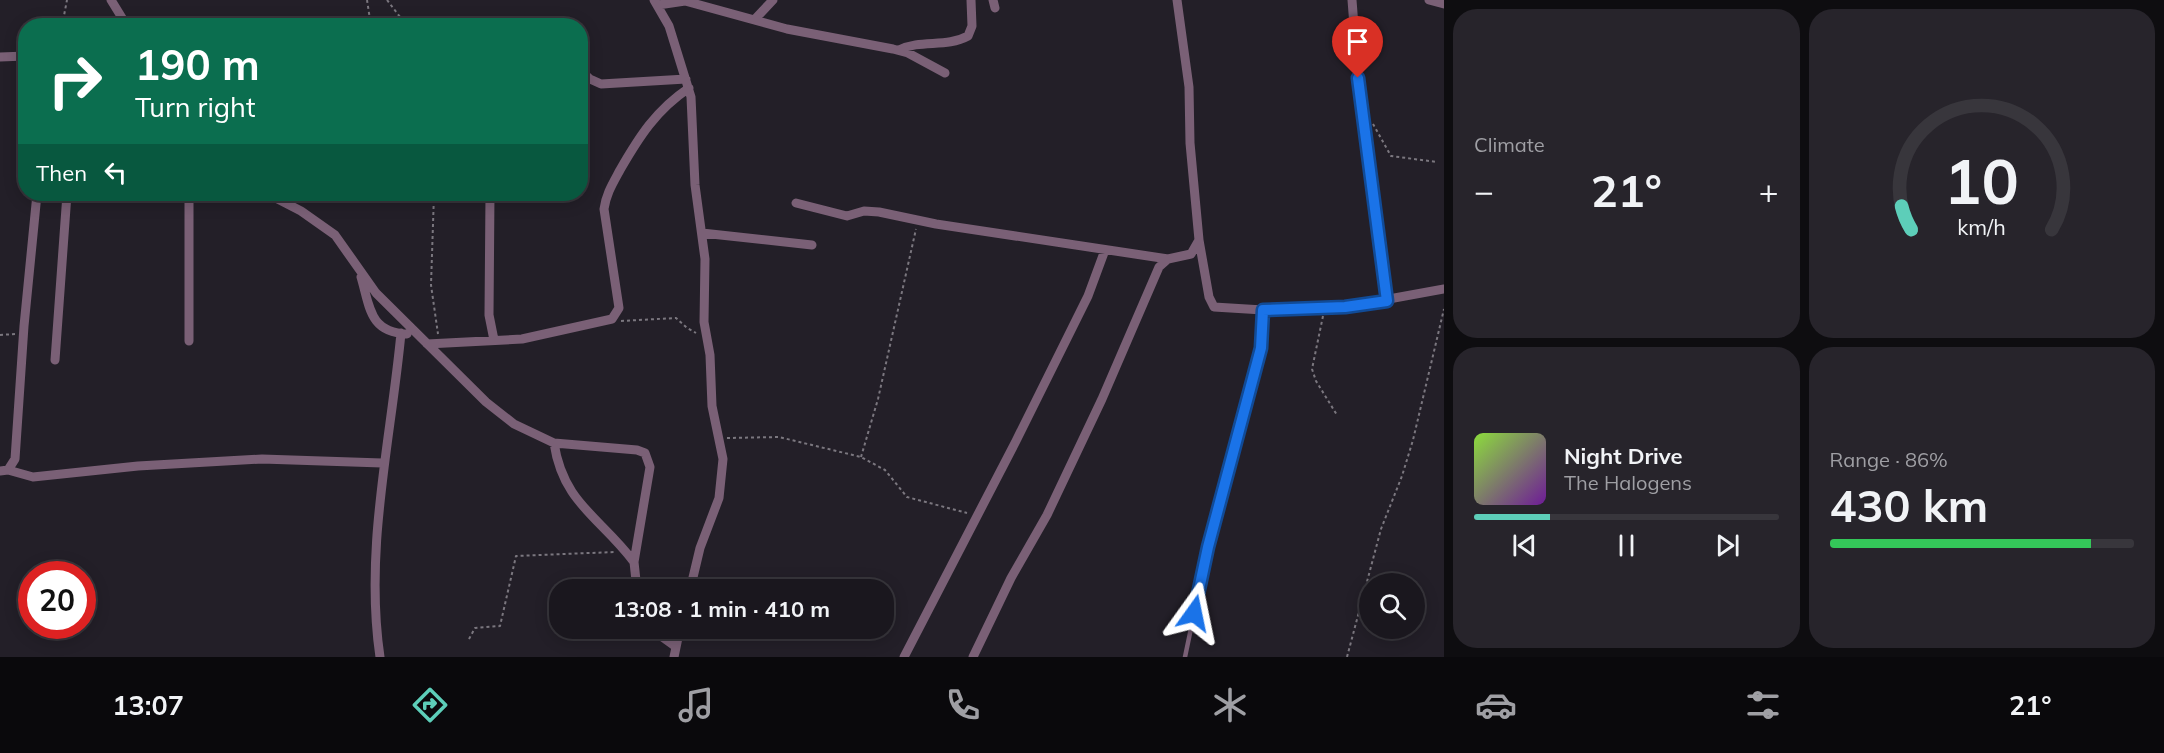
<!DOCTYPE html>
<meta charset="utf-8">
<style>
body{margin:0;font-family:Mulish,sans-serif;background:#27242b;color:#f1f3f6;height:100vh;display:flex;flex-direction:column;font-size:22px;white-space:nowrap}
*{box-sizing:border-box;margin:0}
p{font-size:20px;color:#9f9fa4}
.icon{flex:none;width:33px;height:33px;fill:none;stroke:currentColor;stroke-width:2;stroke-linecap:round;stroke-linejoin:round}
.map{position:relative;flex:1;overflow:hidden}
.side{display:flex;flex-direction:column;gap:9px;padding:9px;background:#0e0d10;width:720px}
.side>*{flex:none}
.top-card{position:absolute;left:18px;top:18px;width:570px;height:183px;border-radius:24px;box-shadow:0 3px 15px #0003,0 0 0 2px #38363c;background:#0b6e4f;color:#fff;overflow:hidden}
.controls{position:absolute;left:1359px;top:573px;display:grid;gap:12px}
.controls a{display:grid;place-items:center;width:66px;height:66px;border-radius:50%;background:#1a171e;box-shadow:0 3px 15px #0003,0 0 0 2px #38363c;font-size:30px}
.speed{position:absolute;left:18px;top:561px;display:flex;gap:12px;font-size:30px;font-weight:700;text-align:center}
.speed>*{display:grid;place-content:center;width:78px;height:78px;border-radius:50%;background:#1a171e;box-shadow:0 3px 15px #0003,0 0 0 2px #38363c;line-height:1}
.speed .limit{border:9px solid #d22;background:#fff;color:#111}
.pin{position:absolute;display:grid;place-items:center;width:51px;height:51px;color:#fff;margin:-62px -26px;border-radius:50% 50% 50% 0;rotate:-45deg;box-shadow:0 0 6px #0007}
.pin .icon{rotate:45deg}
.me{position:absolute;width:66px;margin:-33px;rotate:12deg;stroke-linejoin:round;filter:drop-shadow(0 0 4px #0008)}
.turn{display:flex;align-items:center;gap:21px;height:126px;padding:0 18px;font-size:27px}
.turn .icon{width:78px;height:78px;stroke-width:2.5}
.turn b{display:block;font-size:42px;line-height:51px}
.then{display:flex;align-items:center;height:57px;padding:0 18px;background:#0003;gap:12px;font-size:22px}
.big{font-size:45px;font-weight:700;line-height:1.1}
.side .card{flex:1;display:flex;flex-direction:column;justify-content:center;gap:9px;min-width:0;padding:0 21px;border-radius:24px;background:#27242b}
.side .dial{align-items:center;gap:0}
.dial svg{height:156px;overflow:visible;fill:none;stroke:#38363c;stroke-width:7;stroke-linecap:round;text-anchor:middle}
.dial text{fill:#f1f3f6;stroke:none}
.song{display:flex;align-items:center;gap:18px}
.cover{width:72px;height:72px;border-radius:9px;background:linear-gradient(135deg,hsl(90 70% 55%),hsl(280 70% 35%))}
.played{height:6px;border-radius:3px;background:linear-gradient(90deg,#5dceb9 25%,#38363c 25%)}
.keys{display:flex;justify-content:space-around;direction:ltr}
.heat{display:flex;justify-content:space-between;align-items:center;font-size:33px;direction:ltr}
.charge{height:9px;border-radius:4px;background:linear-gradient(90deg,#34c759 86%,#38363c 0)}
.side .tiles{flex:1;display:grid;gap:9px;grid-template-columns:repeat(2,1fr)}
.trip{position:absolute;left:549px;top:579px;width:345px;height:60px;border-radius:24px;background:#1a171e;box-shadow:0 3px 15px #0003,0 0 0 2px #38363c;font-weight:700;line-height:60px;text-align:center}
.dock{display:flex;height:96px;justify-content:space-around;align-items:center;background:#0a090c;color:#9f9fa4}
.dock .icon{width:42px;height:42px}
.dock .current{color:#5dceb9}
.dock b{font-size:27px;color:#f1f3f6}
main{display:flex;flex:1;min-height:0}
.map>svg:first-child{display:block}
</style>
<main>
<div class="map">
<svg width="1444" height="657" viewBox="0 0 1444 657">
<rect width="100%" height="100%" fill="#231f28"/>
<g fill="none" stroke-linecap="round" stroke-linejoin="round">
<path stroke="#7b777f" stroke-width="2" stroke-dasharray="3 3" stroke-linecap="butt" d="M367,0l4,26
M387,0l20,26
M62,26l5,-26
M1373,124l18,32 46,6
M434,194l-3,91 7,49
M1323,316l-11,53 4,12 21,34
M621,321l55,-3 11,10 9,5
M0,335l15,-1
M727,438l52,-1 82,20 24,13 22,27 60,16
M861,457l17,-58 38,-170
M469,639l6,-11 25,-2 16,-70 98,-4
M1347,657l34,-128 21,-53 11,-36 31,-131"/>
<path stroke="#7a6076" stroke-width="4.5" d="M1185,657l23,-110 53,-199 2,-38"/>
<path stroke="#7a6076" stroke-width="9" d="M111,0l16,26
M654,0l15,26 22,71 4,88 10,74 -1,63 6,33 2,51 11,53 -4,39 -19,50 -10,42
M993,0l2,8
M1352,0l8,104 27,197
M1429,0l15,4
M658,5l27,-4 102,28 106,20 15,4 37,20
M755,19l18,-19
M899,50c22,-11 47,-2 69,-14l4,-10 -1,-26
M0,57l26,-1
M580,70l10,9 11,5 85,-5
M189,194v147
M268,194l33,17 34,24 41,58 110,109 28,22 40,19 83,7 8,3 5,14 -16,95 3,28
M490,194l-1,121 5,25
M796,203l51,13 17,-5 15,1 57,12 232,35
M702,233l110,12
M1199,240l10,57 5,10 49,3 82,-3 99,-18
M361,277c9,30 8,55 46,57
M427,344l95,-5 90,-20 7,-11 -15,-99c2,-15 9,-26 16,-39 19,-33 36,-60 69,-82
M55,360l12,-166
M554,443c9,60 46,74 80,119
M8,470l25,7 105,-11 124,-7 120,4
M0,471l8,-1 7,-11 9,-133 13,-132
M650,628l25,18
M380,657c-16,-108 11,-217 21,-324
M674,657l6,-29
M904,657l112,-216 72,-145 17,-46
M973,657l38,-79 36,-63 55,-116 57,-132 9,-8 23,-5 8,-14 -9,-97 -1,-56 -12,-87"/>
</g>
<g fill="none" stroke-linecap="round" stroke-linejoin="round">
<defs>
<path id="route" d="M1194,613l14,-66 53,-199 2,-38 82,-3 42,-6 -29,-223"/>
</defs>
<use href="#route" stroke="#114b97" stroke-width="15"/>
<use href="#route" stroke="#1a73e8" stroke-width="10"/>
</g>
</svg>
<div class="controls">
<a><svg class="icon" aria-label="search" viewBox="0 0 24 24"><circle cx="10" cy="10" r="6"/><path d="M15 15l6 6"/></svg></a>
</div>
<div class="speed"><div class="limit">20</div></div>
<div class="pin" style="left:1358px;top:78px;background:#d93025"><svg class="icon" aria-label="arrive" viewBox="0 0 24 24"><path d="M6 21V4h12l-3 4 3 4H6"/></svg></div>
<svg class="me" style="left:1194px;top:613px" viewBox="-20 -20 40 40"><path d="M0-17L14 15 0 8-14 15z" fill="#1a73e8" stroke="#fff" stroke-width="4"/></svg>
<div class="trip">13:08 · 1 min · 410 m</div>
<div class="top-card">
<div class="turn"><svg class="icon" aria-label="right" viewBox="0 0 24 24"><path d="M7 20v-9h11M14 6l5 5-5 5"/></svg><div><b>190 m</b>Turn right</div></div>
<div class="then">Then<svg class="icon" aria-label="left" viewBox="0 0 24 24"><path d="M17 20v-9H6M10 6l-5 5 5 5"/></svg></div>
</div>
</div>
<section class="side">
<div class="tiles">
<div class="card"><p>Climate</p>
<div class="heat"><a>−</a><b class="big">21°</b><a>+</a></div>
</div>
<div class="card dial"><svg viewBox="0 0 100 80">
<path d="M14 69A42 42 0 1 1 86 69"/>
<path d="M14 69A42 42 0 0 1 9 57" stroke="#5dceb9"/>
<text x="50" y="56" font-size="32" font-weight="700">10</text>
<text x="50" y="72" font-size="11">km/h</text>
</svg></div>
<div class="card">
<div class="song"><i class="cover"></i><div><b>Night Drive</b><p>The Halogens</p></div></div>
<div class="played"></div>
<div class="keys"><svg class="icon" aria-label="previous" viewBox="0 0 24 24"><path d="M18 5L8 12l10 7zM5 5v14"/></svg><svg class="icon" aria-label="pause" viewBox="0 0 24 24"><path d="M8 5v14M16 5v14"/></svg><svg class="icon" aria-label="next" viewBox="0 0 24 24"><path d="M6 5l10 7-10 7zM19 5v14"/></svg></div>
</div>
<div class="card"><p>Range · 86%</p><b class="big">430 km</b><div class="charge"></div></div>
</div>
</section>
</main>
<nav class="dock">
<b>13:07</b>
<svg class="icon current" aria-label="directions" viewBox="0 0 24 24"><path d="M12 3l9 9-9 9-9-9zM9 14v-3h6M13 9l2 2-2 2"/></svg>
<svg class="icon" aria-label="music" viewBox="0 0 24 24"><path d="M9 18V5l10-2v13"/><circle cx="6" cy="18" r="3"/><circle cx="16" cy="16" r="3"/></svg>
<svg class="icon" aria-label="phone" viewBox="0 0 24 24"><path d="M5 4h4l2 5-3 2q2 4 5 5l2-3 5 2v4C11 20 4 13 5 4z"/></svg>
<svg class="icon" aria-label="climate" viewBox="0 0 24 24"><path d="M12 3v18M4 7l16 10M4 17L20 7"/></svg>
<svg class="icon" aria-label="car" viewBox="0 0 24 24"><path d="M5 17H2v-5l4-1 3-4h7l3 4 3 1v5h-3M9 17h6M6 11h13"/><circle cx="7" cy="17" r="2"/><circle cx="17" cy="17" r="2"/></svg>
<svg class="icon" aria-label="filters" viewBox="0 0 24 24"><path d="M4 7h16M4 17h16"/><circle cx="9" cy="7" r="2"/><circle cx="15" cy="17" r="2"/></svg>
<b>21°</b>
</nav>
